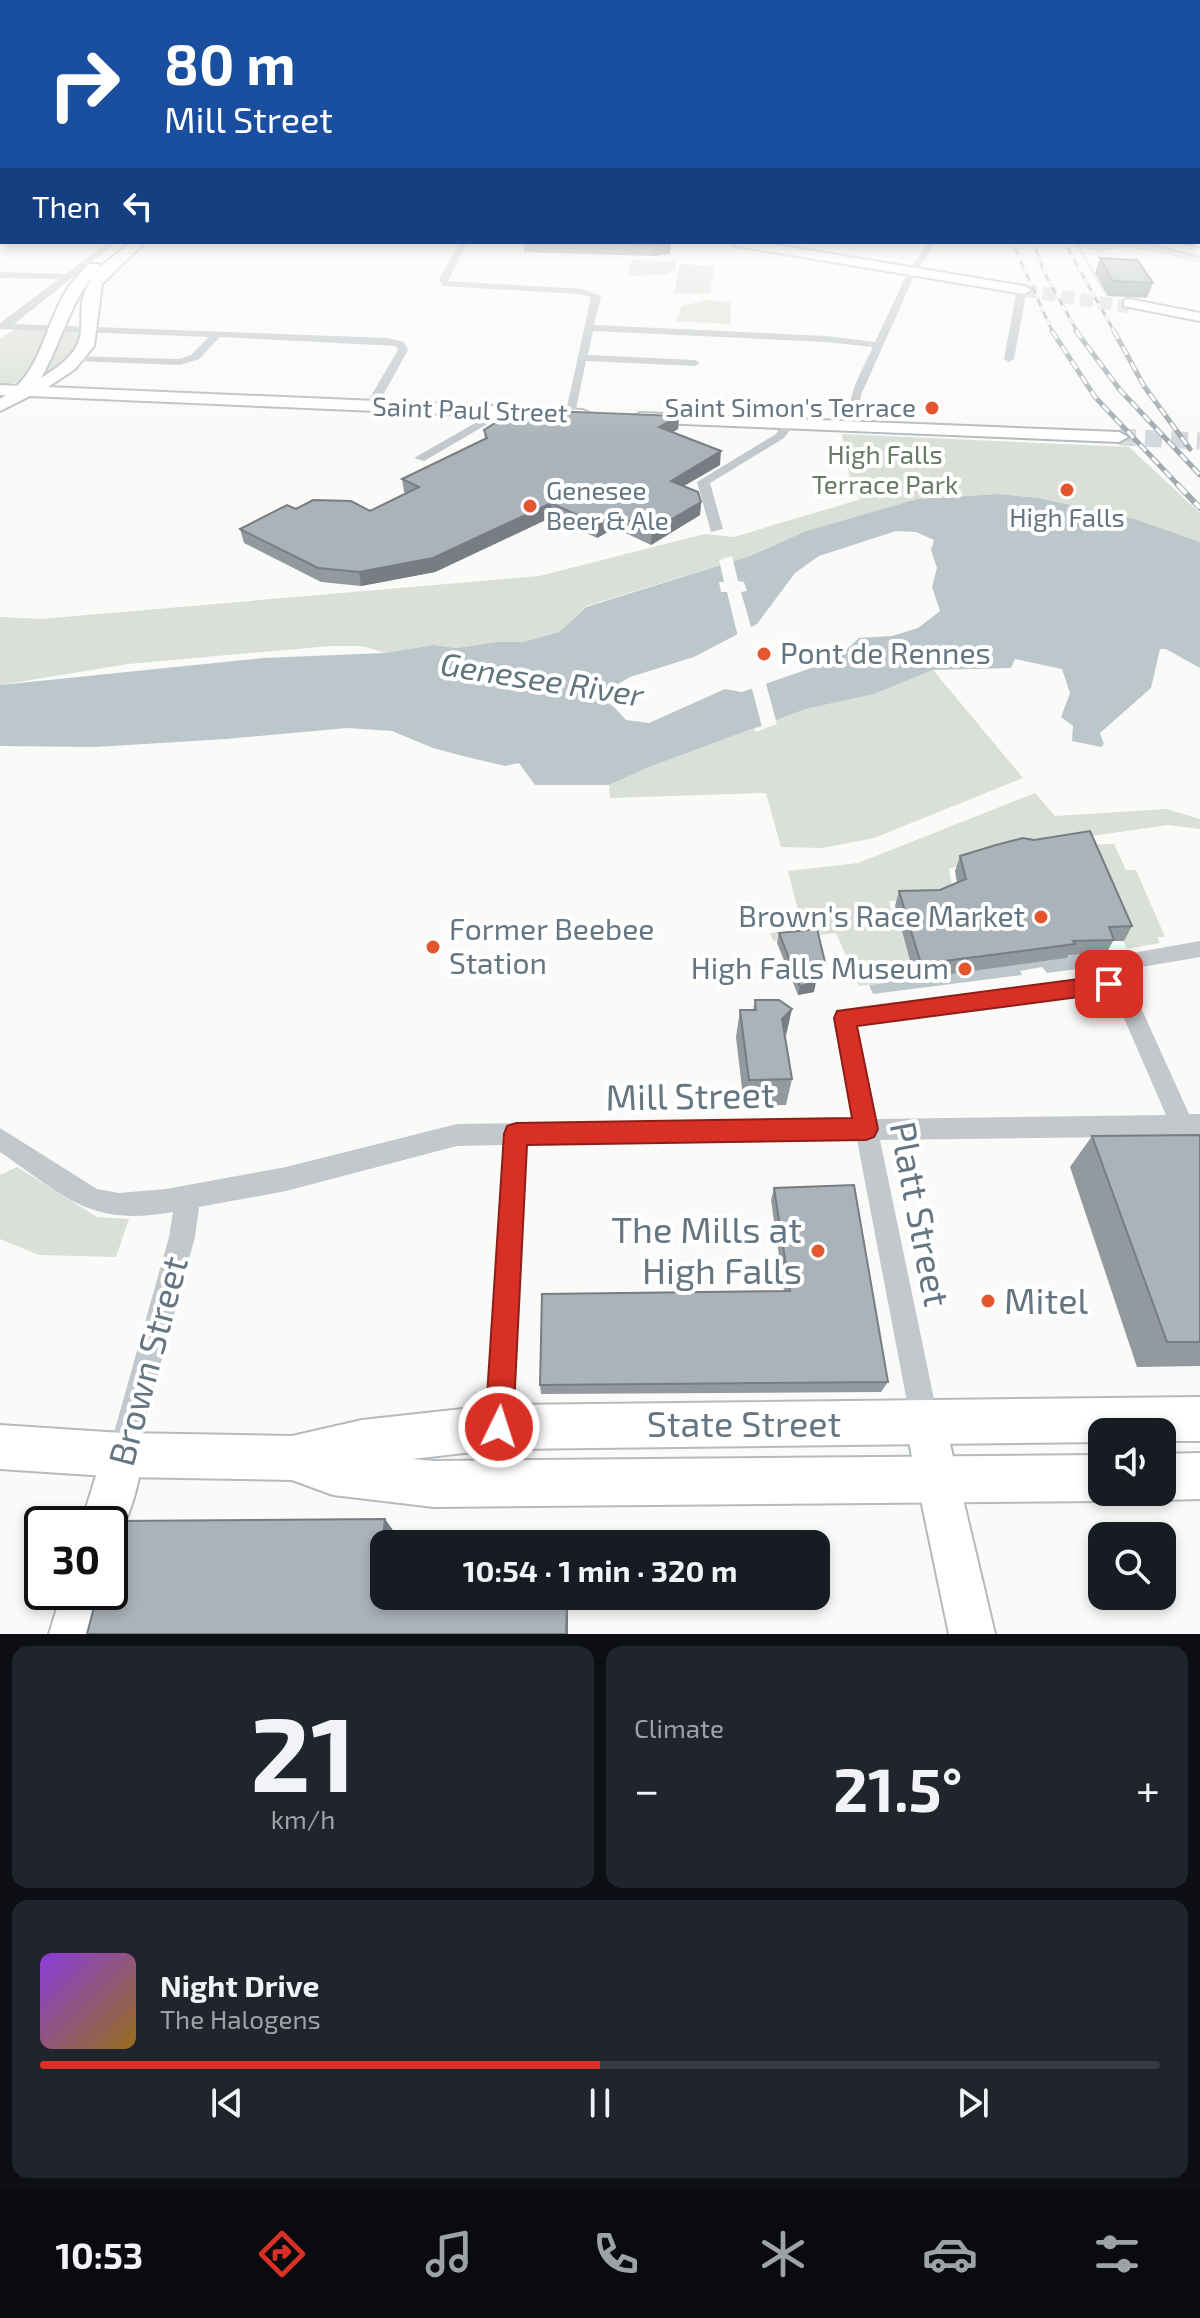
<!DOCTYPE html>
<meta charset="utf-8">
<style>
body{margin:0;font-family:"Exo 2",sans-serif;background:#20242c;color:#f1f3f6;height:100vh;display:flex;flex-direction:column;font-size:30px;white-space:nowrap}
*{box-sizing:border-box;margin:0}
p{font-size:26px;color:#9ea1a6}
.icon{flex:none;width:44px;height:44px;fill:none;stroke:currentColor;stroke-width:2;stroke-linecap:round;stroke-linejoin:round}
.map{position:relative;height:1634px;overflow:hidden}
.sheet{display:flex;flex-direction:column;gap:12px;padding:12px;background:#0d0f14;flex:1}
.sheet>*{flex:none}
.banner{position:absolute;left:0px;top:0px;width:1200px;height:244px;box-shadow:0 4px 12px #0003;background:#1a4fa0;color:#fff;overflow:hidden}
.tools{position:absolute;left:1088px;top:1418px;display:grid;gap:16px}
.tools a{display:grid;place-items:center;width:88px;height:88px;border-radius:16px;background:#171b24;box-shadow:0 4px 12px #0003;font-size:40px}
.speed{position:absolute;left:24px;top:1506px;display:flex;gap:16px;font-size:40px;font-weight:700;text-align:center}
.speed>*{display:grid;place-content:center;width:104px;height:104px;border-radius:50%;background:#171b24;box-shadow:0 4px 12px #0003;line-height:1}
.speed .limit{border:4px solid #111;border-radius:12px;background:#fff;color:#111}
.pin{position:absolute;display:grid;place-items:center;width:68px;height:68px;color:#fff;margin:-34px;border-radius:16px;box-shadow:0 4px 12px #0006}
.me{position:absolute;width:88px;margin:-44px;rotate:4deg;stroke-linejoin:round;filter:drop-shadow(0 0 6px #0008)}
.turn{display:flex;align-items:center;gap:28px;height:168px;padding:0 32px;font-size:36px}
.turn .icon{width:104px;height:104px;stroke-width:2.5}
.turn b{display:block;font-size:56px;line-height:68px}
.then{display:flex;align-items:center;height:76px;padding:0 32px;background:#0003;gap:16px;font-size:30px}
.big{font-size:60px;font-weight:700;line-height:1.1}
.sheet .tile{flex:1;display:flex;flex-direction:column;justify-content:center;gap:12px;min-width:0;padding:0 28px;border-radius:16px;background:#20242c}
.sheet .dial{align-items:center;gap:0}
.dial b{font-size:104px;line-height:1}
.song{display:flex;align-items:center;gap:24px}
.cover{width:96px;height:96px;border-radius:12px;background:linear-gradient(135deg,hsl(270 70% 55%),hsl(40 70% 35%))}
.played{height:8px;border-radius:4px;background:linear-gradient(90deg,#d93025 50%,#363941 50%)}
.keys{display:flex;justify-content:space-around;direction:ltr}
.heat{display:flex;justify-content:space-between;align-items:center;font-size:44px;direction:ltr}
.sheet .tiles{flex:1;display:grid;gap:12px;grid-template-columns:1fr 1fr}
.tile:last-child{grid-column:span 2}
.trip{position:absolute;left:370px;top:1530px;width:460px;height:80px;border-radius:16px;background:#171b24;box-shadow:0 4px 12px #0003;font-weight:700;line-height:80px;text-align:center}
.menu{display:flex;height:128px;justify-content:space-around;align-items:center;background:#090b0e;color:#9ea1a6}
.menu .icon{width:56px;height:56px}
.menu .current{color:#d93025}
.menu b{font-size:36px;color:#f1f3f6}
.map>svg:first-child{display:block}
</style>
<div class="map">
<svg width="1200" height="1634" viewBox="0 0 1200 1634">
<rect width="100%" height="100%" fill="#fafaf8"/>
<path fill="#dadfd7" d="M1074,242h64l62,14v7c-33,-7 -72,-24 -103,-9l-3,-5h-12l26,47 -3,-1z
M631,260l44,1 1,8 -9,5 -39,2z
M680,264l34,2 -4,28 -36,-1z
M706,300l24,2 1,22 -55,-3 6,-15z
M15,329l64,3 2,1 -5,20 -36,28 -40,3v-45z
M842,434l287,13 71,66v29l-65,-23 -96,-21 -40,-4 -82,5 -111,32 -56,25 -164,50 -27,26 -36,10h-26l-40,6 -24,-3 -48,8 -23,-7h-32l-202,18 -128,21v-68l41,2 498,-43 166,-42 29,3 127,-38 -9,-7z
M933,670l90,108 -149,60 -51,10 -42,-1 -15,-54 -156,5 -1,-13 40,-18 157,-58 68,-15z
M1035,793l20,23 112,-7 33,10v10l-32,-4 -165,24 -54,20 4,20 -16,10 -48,2 4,18h5l17,60 -56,7 -23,-53 -63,8 -3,-8 33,-3 -15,-59 70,-8z
M1114,844l12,26h10l29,67h-8l3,6 -33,6 -45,-104z
M17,1167l80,50 32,2 -13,38 -77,-2 -39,-16v-64z"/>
<path fill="#bbc7cb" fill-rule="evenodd" d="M999,494l40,4 96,21 65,23v126l-34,-19h-6l-9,39 -51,45 4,11 -3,3 -29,-6 1,-15 -12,-9 9,-24 -8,-24 -47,-10 -4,9 -78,2 -59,24 -68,15 -157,58 -40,18h-74l-16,-22 -14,3 -42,-10 -30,-8 -41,-17 -45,-3 -121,11 -130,8 -96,-1v-61l263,-27 122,-5 48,-8 24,3 40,-6h26l36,-10 27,-25 164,-51 56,-25 111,-32zM896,531l20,1 18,8 -3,10 6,18 -5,19 8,24 -22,17 -26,8 -33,2 -24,22 -93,32 -17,-3 -76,34 -23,-3 -12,-13 -10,-7 4,-10 22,-13 64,-20 63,-33 38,-51 24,-17z
M1065,955h15l5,13 -38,5 -5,-6 -22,4 2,4 -149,19 -4,-9 197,-27z"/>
<path fill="#fafaf8" d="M732,556l6,25 6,1 3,9 -6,1 11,38 -14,7 -11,-45h-6l-2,-10h5l-5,-22z
M765,680l12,44 -22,8v-4l7,-1 -11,-42z"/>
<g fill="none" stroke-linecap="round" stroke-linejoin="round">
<path stroke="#d5d9db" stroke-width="13" stroke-dasharray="13 6" stroke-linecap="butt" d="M1024,290l105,17"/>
<path stroke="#d5d9db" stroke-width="17" stroke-dasharray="17 9" stroke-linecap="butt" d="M1119,437l81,4"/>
<defs>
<path id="secondary" d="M731,242h28l265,44 7,4 -7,4 -287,-48z
M1146,242h23l31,6v8z
M1129,299l71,14v8l-76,-15v-6z
M0,385l24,1 8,5 -8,5 -24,-1z
M925,1403l14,6 6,14 50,211h-46l-44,-211 6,-14z
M122,1434l15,6c11,28 -7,72 -19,99l-8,4v-19h-29l26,-84z
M62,1592h44l-11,42h-46z"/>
<path id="primary" d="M131,242h14l-43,42 -8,62 -19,23 -27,18 535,23 9,5 -9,5 -553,-24 -30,15v-12c43,-25 43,-73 68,-111 6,-9 14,-16 21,-24h10l1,3zM93,277c-30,43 16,60 -52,101 19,-32 28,-74 52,-101z
M640,413l479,19 9,5 -9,5 -485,-20 -3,-4z
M1200,1397v44h-38v-9h-60v10l-603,7 -87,10 22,2 668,-6v37h17l-17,9 -668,6 -101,-12 -41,-15 -170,-3 -122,-8v-44l122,8 170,3 70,-16 137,-15z
M1200,1453v46l-38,1 -16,-7 16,-1v-38z"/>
</defs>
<use href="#secondary" stroke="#b3babf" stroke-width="4"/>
<use href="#primary" stroke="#b5babe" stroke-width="4"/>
<path fill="#c3c8cc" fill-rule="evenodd" d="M0,230h2v4h-2z
M108,242h9l-103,82 373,14 17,4 4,8 -31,56 -6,3 -6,-3 33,-56 -2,-4 -176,-9 -21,22 -19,6 -104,-4 -5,-3 1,-2 107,3 12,-4 18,-18 -209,-8v-6l59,-44 -59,-1v-6l66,2z
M460,242h8l-20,39 135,8 18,7 -7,29 232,11 49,6 32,-68 22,-32h8l-22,32 -54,121 -2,14 2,18 -6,3 -6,-3c-3,-30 11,-53 24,-80l-47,-5 -233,-11 -5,24 107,5 5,3 -5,3 -109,-5 -11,53 -10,2 26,-119 -12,-3 -137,-8 -3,-7z
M1022,286l5,3 -13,70 -5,3 -5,-3 13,-70z
M498,410l10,2 -84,49 -10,-3z
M784,422l10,2 -10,14 -74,45 13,46 -12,3 -14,-50 79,-48z
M1200,941v16l-76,13 65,144h11v22l-320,4 59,283 -4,10 -10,4 -10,-4 -4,-10 -54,-283 -330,5 -14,282 -4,10 -10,4 -10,-4 -4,-10 19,-282 -47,1 -171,45 -87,16 -4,30 -59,217 -4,10 -10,4 -10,-4 -4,-10 61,-217 4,-25c-84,15 -107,-15 -173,-60v-24l97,61 22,4 47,-4 120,-22 171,-43 396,-5 -20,-101 3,-6 270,-35 -5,-13 3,-6zM1113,993l53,122 -290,4 -20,-93z"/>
<use href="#secondary" fill="#fff" fill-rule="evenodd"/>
<use href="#primary" fill="#fff" fill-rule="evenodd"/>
<defs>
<path id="rail-far2" d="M1012,242l41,91
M1033,242l12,32 33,59
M1064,242l51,91"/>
<path id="rail-far1" d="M1052,331l43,66 85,90
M1076,331l44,59 80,85
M1114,331l30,55 46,63"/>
<path id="rail" d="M1178,485l22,23"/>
</defs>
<use href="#rail-far2" stroke="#a2aab0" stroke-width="3"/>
<use href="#rail-far1" stroke="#a2aab0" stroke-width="5"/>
<use href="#rail" stroke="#a2aab0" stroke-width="6"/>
<use href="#rail-far2" stroke="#fff" stroke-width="2" stroke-dasharray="7" stroke-linecap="butt"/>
<use href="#rail-far1" stroke="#fff" stroke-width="3" stroke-dasharray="9" stroke-linecap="butt"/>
<use href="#rail" stroke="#fff" stroke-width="4" stroke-dasharray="12" stroke-linecap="butt"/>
</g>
<path fill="#929a9f" d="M524,242h147l-1,12 -17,2 -129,-4z
M1100,258l53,25 -6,15 -39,-2 -13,-23z
M679,416l-1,13 -6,4 48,32 -36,21 17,16 -1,13 -49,30 -36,-17 -18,10 -45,-21 -117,55 -74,14 -40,-4 -77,-39 -4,-14 56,-20 74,2 36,-18 -2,-1 -2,-13 83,-39 -1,-10 30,-8z
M960,856l172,70 -8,15h-11l-7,13 -38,1 -1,3 -152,21 -20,-73 4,-15 41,-1 17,-7 -2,-12z
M779,933l46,29 -3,10h-8v20l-16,3 -21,-52z
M755,1000l30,36 7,43 -6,26 -42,1 -8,-69 4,-27h13z
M1200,1135v231l-63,1 -67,-200 22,-31z
M774,1188l114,194 -7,10 -340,2 -1,-9 244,-94 -13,-91z"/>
<path fill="#777d82" d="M671,242l-1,12 -17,2v-11z
M679,416l-1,13 -20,11 1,-13z
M721,451l-1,14 -50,29 1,-13z
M701,502l-1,13 -49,30 1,-14z
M551,503l1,14 -117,55 -74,14 -2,-14z
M615,514v14l-18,10v-14z
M816,982l-2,10 -16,3 2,-9z
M792,1009l-6,27 -4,-17z
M385,1519l10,14 -1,11h-10v31l-5,-5z
M392,1596h12l-3,21 -10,-10z
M567,1606l1,10v18h-2z"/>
<path fill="#aab3b9" stroke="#777d82" stroke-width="2" d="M561,242h109l-17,3z
M1100,258l37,2 16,23 -40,-2z
M550,411l129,5 -20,11 62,24 -50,30 27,11 3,10 -49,29 -37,-17 -18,10 -46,-21 -118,55 -74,14 -41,-4 -78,-39 47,-24 9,4 17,-9 38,1 19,10 49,-24 -17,-8 85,-41 -3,-8 19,-12 11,4 8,-5 12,4z
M1090,831l42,95 -23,1 5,13 -41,1 2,3 -154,20 -22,-73 41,-1 26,-11 -6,-23 36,-11 27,-7 11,2z
M817,929l8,33h-13l4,20 -16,4 -21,-53z
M755,1000h24l13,9 -10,10 10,60 -43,1 -9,-70h16z
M1200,1135v207h-33l-75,-206z
M854,1185l34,197 -348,3 2,-91 248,-3 -16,-103z
M385,1519l-6,51h5v26h8l-1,11 176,-1 -1,28h-479l11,-42h12v-46l6,-25z"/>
<linearGradient id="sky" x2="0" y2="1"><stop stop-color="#96bcdc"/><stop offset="0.48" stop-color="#fdfdfc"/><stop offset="1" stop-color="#fdfdfc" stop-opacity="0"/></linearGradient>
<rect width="1200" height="440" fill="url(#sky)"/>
<path fill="#d93025" stroke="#8d1f18" stroke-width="2" d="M1109,975l7,3 3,6 -3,6 -7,3 -252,33 21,103 -4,8 -8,3 -339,5 -14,282 -4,10 -10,4 -10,-4 -4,-10 19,-293 3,-8 9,-3 336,-5 -18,-100 3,-7z"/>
<g fill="#e4572e" stroke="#fff" stroke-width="3">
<circle cx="932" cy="408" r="8"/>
<circle cx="1067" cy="490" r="8"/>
<circle cx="530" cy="506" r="8"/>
<circle cx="764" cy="654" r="8"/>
<circle cx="1041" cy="917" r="8"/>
<circle cx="433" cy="947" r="8"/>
<circle cx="965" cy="969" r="8"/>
<circle cx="818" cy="1251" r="8"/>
<circle cx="988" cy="1301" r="8"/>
</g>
<g text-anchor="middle" stroke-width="8" stroke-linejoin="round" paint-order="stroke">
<g font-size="26" fill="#657683" stroke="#fff" text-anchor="end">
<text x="916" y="417">Saint Simon's Terrace</text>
<text x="546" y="500" text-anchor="start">Genesee<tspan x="546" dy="30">Beer &amp; Ale</tspan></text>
<text x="1067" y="527" text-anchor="middle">High Falls</text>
</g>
<g font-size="26" fill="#657683" stroke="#fff">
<text transform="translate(470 410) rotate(2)" y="9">Saint Paul Street</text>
</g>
<g font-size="26" fill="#687a64" stroke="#fff">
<text x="885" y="464">High Falls<tspan x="885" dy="30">Terrace Park</tspan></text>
</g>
<g font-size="30" fill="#657683" stroke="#fff" text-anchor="start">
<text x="780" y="664">Pont de Rennes</text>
<text x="1025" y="927" text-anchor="end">Brown's Race Market</text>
<text x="449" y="940">Former Beebee<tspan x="449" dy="34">Station</tspan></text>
<text x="949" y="979" text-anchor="end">High Falls Museum</text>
</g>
<g font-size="32" font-style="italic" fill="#60757c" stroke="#fff">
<text transform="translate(542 680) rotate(9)" y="11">Genesee River</text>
</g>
<g font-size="36" fill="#657683" stroke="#fff">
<text transform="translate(690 1096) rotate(-1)" y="13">Mill Street</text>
<text transform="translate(920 1214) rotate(79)" y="13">Platt Street</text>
<text transform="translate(148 1361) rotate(-75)" y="13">Brown Street</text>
<text x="744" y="1437">State Street</text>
</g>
<g font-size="36" fill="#657683" stroke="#fff" text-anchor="end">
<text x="802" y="1243">The Mills at<tspan x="802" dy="41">High Falls</tspan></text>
<text x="1004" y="1314" text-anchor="start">Mitel</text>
</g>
</g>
</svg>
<div class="tools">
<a><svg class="icon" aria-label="sound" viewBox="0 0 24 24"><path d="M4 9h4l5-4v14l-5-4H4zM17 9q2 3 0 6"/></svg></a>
<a><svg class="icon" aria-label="search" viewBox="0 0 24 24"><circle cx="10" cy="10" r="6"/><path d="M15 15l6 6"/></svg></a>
</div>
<div class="speed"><div class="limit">30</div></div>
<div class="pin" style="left:1109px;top:984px;background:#d93025"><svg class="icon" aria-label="arrive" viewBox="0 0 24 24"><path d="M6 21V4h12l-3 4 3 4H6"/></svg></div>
<svg class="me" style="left:499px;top:1427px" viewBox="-20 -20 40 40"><circle r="17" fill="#d93025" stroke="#fff" stroke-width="3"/><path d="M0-11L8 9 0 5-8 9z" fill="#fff"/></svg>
<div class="trip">10:54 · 1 min · 320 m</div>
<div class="banner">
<div class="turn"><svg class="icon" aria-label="right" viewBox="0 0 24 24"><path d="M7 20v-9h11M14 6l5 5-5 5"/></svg><div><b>80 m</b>Mill Street</div></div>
<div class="then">Then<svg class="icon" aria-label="left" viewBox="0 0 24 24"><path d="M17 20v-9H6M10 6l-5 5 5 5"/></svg></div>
</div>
</div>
<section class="sheet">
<div class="tiles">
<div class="tile dial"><b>21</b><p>km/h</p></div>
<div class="tile"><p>Climate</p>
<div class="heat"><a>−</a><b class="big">21.5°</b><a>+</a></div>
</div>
<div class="tile">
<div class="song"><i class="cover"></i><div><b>Night Drive</b><p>The Halogens</p></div></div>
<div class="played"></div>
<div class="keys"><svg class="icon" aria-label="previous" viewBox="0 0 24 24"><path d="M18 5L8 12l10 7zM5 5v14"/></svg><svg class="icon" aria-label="pause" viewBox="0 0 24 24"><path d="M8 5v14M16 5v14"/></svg><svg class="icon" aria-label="next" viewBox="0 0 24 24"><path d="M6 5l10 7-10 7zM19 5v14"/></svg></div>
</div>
</div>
</section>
<nav class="menu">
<b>10:53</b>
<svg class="icon current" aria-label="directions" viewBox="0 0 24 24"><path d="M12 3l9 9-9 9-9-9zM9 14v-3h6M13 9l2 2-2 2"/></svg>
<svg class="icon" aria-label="music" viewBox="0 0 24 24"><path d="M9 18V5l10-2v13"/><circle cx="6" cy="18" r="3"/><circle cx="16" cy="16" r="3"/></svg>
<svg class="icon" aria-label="phone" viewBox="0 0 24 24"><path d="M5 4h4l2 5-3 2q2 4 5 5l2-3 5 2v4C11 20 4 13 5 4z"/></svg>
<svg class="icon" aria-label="climate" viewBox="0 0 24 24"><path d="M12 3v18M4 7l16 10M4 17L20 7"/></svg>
<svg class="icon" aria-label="car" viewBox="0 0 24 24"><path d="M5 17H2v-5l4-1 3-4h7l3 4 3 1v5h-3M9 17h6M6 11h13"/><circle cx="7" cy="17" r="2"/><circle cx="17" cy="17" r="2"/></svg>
<svg class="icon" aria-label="filters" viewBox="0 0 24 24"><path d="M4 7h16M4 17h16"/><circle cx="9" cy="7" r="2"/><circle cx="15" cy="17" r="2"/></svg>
</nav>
